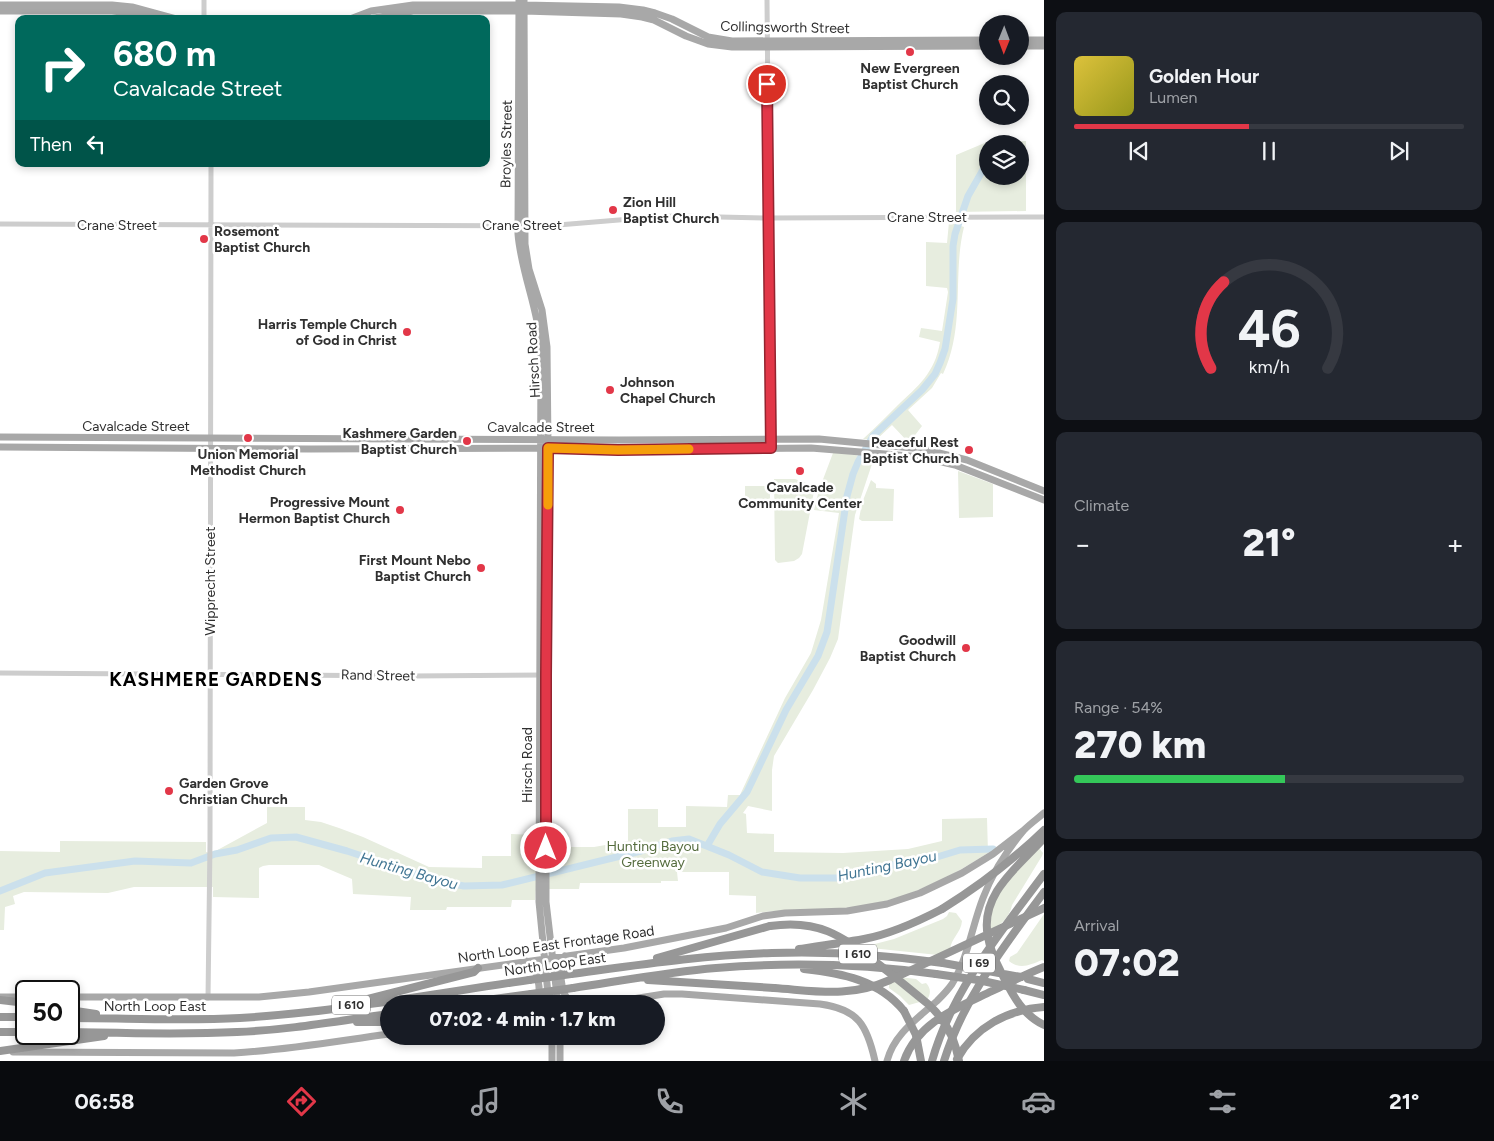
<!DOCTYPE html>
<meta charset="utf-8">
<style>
body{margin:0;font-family:Figtree,sans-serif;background:#242831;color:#f1f3f6;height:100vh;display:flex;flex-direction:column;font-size:19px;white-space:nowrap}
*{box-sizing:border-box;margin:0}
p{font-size:16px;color:#9ea1a6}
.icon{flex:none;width:28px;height:28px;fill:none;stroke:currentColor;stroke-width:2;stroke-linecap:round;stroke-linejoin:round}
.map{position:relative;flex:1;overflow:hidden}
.side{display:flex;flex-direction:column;gap:12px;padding:12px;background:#0d0f14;width:450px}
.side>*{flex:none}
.top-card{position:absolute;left:15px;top:15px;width:475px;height:152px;border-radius:10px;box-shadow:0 2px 8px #0003;background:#00695c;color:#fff;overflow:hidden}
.needle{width:32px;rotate:181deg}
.tools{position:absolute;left:979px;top:15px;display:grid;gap:10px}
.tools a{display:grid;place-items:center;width:50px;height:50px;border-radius:50%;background:#171b24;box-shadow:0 2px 8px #0003;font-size:25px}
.speed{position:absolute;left:15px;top:980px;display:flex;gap:10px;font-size:25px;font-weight:700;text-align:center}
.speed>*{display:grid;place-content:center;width:65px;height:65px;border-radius:50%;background:#171b24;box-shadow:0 2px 8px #0003;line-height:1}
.speed .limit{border:2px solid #111;border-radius:8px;background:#fff;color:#111}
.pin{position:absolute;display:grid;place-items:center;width:42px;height:42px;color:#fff;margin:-21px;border:2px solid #fff;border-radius:50%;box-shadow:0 1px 5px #0007}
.me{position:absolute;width:55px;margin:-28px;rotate:0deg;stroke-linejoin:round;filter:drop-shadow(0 0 4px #0008)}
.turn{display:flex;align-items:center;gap:18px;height:105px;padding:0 15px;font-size:22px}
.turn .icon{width:65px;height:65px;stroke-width:2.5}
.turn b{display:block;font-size:35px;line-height:42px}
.then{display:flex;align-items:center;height:48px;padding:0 15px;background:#0003;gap:10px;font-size:19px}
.big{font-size:38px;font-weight:800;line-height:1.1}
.side .widget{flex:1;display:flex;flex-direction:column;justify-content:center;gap:8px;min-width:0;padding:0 18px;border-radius:10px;background:#242831}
.side .dial{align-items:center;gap:0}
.dial svg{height:130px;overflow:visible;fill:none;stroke:#363941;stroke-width:7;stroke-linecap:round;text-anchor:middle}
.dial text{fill:#f1f3f6;stroke:none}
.song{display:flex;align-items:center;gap:15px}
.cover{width:60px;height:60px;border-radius:8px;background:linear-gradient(135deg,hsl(50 70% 55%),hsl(60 70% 35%))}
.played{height:5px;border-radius:2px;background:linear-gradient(90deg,#e23748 45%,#363941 45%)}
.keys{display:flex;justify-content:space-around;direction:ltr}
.heat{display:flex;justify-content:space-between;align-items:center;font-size:28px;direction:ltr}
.charge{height:8px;border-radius:4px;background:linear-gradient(90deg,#34c759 54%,#363941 0)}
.trip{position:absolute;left:380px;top:995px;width:285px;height:50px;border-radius:25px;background:#171b24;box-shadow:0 2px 8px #0003;font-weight:800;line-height:50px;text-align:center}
.tab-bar{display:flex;height:80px;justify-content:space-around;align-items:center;background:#090b0e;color:#9ea1a6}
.tab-bar .icon{width:35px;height:35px}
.tab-bar .on{color:#e23748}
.tab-bar b{font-size:22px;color:#f1f3f6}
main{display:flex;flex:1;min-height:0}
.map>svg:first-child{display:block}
</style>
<main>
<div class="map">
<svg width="1044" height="1061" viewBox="0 0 1044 1061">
<rect width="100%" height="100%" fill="#fff"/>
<path fill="#e7eddf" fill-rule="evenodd" d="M1026,141v70l-70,1v-57l31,-13zM988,144h32v32h-32z
M949,222l15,5c-12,48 2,99 -21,147l-2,-1 -9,15 -24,22 14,16 -13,17 -17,-18 -16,15 -13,-1c12,-11 23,-22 34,-33 21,-20 38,-33 43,-64l-21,-5 2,-9 21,3 6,-39 -1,-4 -21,-2v-44l21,1z
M835,452l39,6 -19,57 -17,124 -8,19 -17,32 -39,66 -2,14v41l-24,-5 -5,7 3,1 1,19 27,1v18l69,1 65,-4 34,-8v-22l45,-1 1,35c-46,29 -89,50 -143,55 -30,3 -59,1 -89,5v-17l-27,-1v-23h-52l1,9h-17v2h-81l-1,6h-43l-1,11h-23l-1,7h-64l-1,3h-36l1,-13 -58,-3 -1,-15 -33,-14h-50l-6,1 -4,2v30l-46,-1v-10h-79l-26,6 -84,-1 -11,4 2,8 -10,3 -1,23h-4v-79l60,1v-11l146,1v10l6,1 55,-30v-16h38v13l16,2 18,6 24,9 66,30 53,1v-12h29v-22l24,1v12h59l34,-6v-32h30v18h28v-21l41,1 1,-12h12l45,-97 26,-45 10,-33 18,-107 -25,-3 5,-20 14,-37z
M958,471l35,13v33l-34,1z
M774,479h21l20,7 -13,68 -3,4 -5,3 -16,2 -3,-3z
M871,480l5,4v4l18,1 -1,32h-31l-3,-2 3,-16z
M745,486h25v21h-25z
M1039,848l4,5 -1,3 -30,49c-2,12 -12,20 -22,27 -3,-36 27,-60 49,-84z
M949,912l7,1 6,8c-1,12 -11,17 -12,29l-12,5 -67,-7v-3l23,-6 49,-20 4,-3z
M1044,914v47l-2,-1c-12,5 -22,10 -33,1l1,-4 7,-4z
M899,977l17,2 6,5 4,-1c5,5 5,11 1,17l-18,5 -9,-9 -11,-8v-5z"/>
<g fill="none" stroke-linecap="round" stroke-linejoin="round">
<path stroke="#cbe0ec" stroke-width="7" d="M707,846l13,-22 27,-32 39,-82 32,-54 9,-24 20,-136 6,-22 5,-12 15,-26 49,-46 13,-16 5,-11 5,-14 8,-50v-53l2,-12 13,-38 20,-35
M0,891l45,-18 90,-12 56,2 24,-9 22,-4 34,-12 25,-1 51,14 94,31 23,4 38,-1 139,-34 31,-10 17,-2 40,16 33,17 38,6h38l47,-12 39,-5 36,-11 33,-1"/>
<path stroke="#cdcdcd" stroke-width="5" d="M204,0v19
M767,0l4,448
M0,224l546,2 109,-9 20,-1 93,2 276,-1
M0,673l411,3 132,-1
M208,998l2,-155 1,-679"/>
<path stroke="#a8a8a8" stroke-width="7" d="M519,0l-1,234c3,38 20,74 23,113l-2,555 10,102
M524,0l1,244 4,25 13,41 5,37 1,101 -2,227v227l12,102
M0,5h112l20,2 44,12
M0,11h112l20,2 22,6
M350,19l21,-8 42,-6h111l95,2 24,3 12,3 17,6 36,18 24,4 256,-1
M369,19l44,-8h111l97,3 21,3 12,3 32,16 22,8 24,3 256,-1
M1020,40h24
M1020,46h24
M0,437l619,3 200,-1 104,10 44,11 77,31
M0,447l311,2 237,-1 70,2 193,-2 99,8 19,3 26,6 89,35
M565,956c-6,14 -6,37 7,48
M526,961c13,9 15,28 12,43
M0,997h26
M69,997h190l50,-5 315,-44 102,-20 37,-12 22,-3 62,-2 40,-7 33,-11 42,-20 31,-19 31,-24
M601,1004l63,-10h18l138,10c38,5 47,21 55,57
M552,1036v25
M560,1036v25
M13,1052l221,1c52,-3 103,-12 155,-19
M887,1061c7,-27 30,-42 50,-60 5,-5 11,-11 15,-17 16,-26 20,-58 31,-86 9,-24 24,-48 41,-68 6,-6 13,-11 20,-17"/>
<path stroke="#979797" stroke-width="8" d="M799,949c21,-3 43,-6 65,-10 27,-5 53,-17 78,-30
M657,958l113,-32
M804,969c37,4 75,11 100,42
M571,974c67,-9 133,-19 201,-21 57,-2 115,2 171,10
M1028,979l16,4
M648,980l126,8
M573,988c47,-7 95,-16 143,-20 73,-6 147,-4 220,6
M1024,990l20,5
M368,999l106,-27 4,-4
M0,1000l26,3
M458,1004l73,-10
M69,1010l27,4
M0,1017h26
M69,1018c57,0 114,3 171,0 96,-6 193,-24 289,-38
M357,1022h32
M0,1032h26
M69,1032c56,1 112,3 168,0 51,-2 101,-11 152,-18
M916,1035l5,26
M0,1051l104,-15
M957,1059c18,-32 50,-49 87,-52
M932,1061c20,-71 69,-129 112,-187
M944,1061c20,-64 61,-116 100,-169"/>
<path stroke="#979797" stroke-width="8" d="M1044,838c-25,28 -65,56 -56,99 2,14 9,27 15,39 10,20 20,39 41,49
M942,909c37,-23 71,-49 102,-79
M770,926c48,-7 71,9 107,37 17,13 34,27 51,41 18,16 27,34 31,57
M943,963l78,14
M936,974l42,6 46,10
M529,980l42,-6
M774,988c43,3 75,10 116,-8l154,-72
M531,994l42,-6
M904,1011l12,24
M904,1061c14,-39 53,-53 88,-70 17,-8 34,-17 52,-24"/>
</g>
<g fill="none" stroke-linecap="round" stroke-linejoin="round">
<defs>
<path id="route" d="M546,848v-173l2,-227 70,2 153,-2 -4,-364"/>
</defs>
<use href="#route" stroke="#93242f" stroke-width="12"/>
<use href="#route" stroke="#e23748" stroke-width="9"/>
<path stroke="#f59e0b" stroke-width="9" d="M548,505v-57l70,2 71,-1"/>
</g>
<g fill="#e23748" stroke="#fff" stroke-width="2">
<circle cx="910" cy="52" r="5"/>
<circle cx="613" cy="210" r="5"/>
<circle cx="204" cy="239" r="5"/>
<circle cx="407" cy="332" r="5"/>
<circle cx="610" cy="390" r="5"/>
<circle cx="248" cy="438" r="5"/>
<circle cx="467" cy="441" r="5"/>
<circle cx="969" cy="450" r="5"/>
<circle cx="800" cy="471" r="5"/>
<circle cx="400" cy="510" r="5"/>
<circle cx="481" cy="568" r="5"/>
<circle cx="966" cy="648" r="5"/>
<circle cx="169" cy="791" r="5"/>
</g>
<g text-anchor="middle" stroke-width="5" stroke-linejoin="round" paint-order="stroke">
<g fill="#fff" stroke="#6e6e6e" stroke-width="1">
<rect x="839" y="944.5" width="38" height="19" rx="4"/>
<rect x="963" y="953.5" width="32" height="19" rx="4"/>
<rect x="332" y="995.5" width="38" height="19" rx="4"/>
</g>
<g font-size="12" font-weight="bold" fill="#303030">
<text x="858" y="958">I 610</text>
<text x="979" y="967">I 69</text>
<text x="351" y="1009">I 610</text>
</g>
<g font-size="14" fill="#303030" stroke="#fff">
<text transform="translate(785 27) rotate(1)" y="5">Collingsworth Street</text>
<text transform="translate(506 144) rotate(-89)" y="5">Broyles Street</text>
<text x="927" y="222">Crane Street</text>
<text x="117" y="230">Crane Street</text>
<text x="522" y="230">Crane Street</text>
<text transform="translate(533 360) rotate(-93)" y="5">Hirsch Road</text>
<text x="136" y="431">Cavalcade Street</text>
<text x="541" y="432">Cavalcade Street</text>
<text transform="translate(210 581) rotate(-90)" y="5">Wipprecht Street</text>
<text transform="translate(378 675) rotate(1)" y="5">Rand Street</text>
<text transform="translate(527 765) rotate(-90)" y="5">Hirsch Road</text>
<text transform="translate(556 944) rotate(-8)" y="5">North Loop East Frontage Road</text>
<text transform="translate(555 964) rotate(-8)" y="5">North Loop East</text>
<text x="155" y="1011">North Loop East</text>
</g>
<g font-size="14" font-weight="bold" fill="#303030" stroke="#fff" text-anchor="end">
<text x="910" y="73" text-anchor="middle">New Evergreen<tspan x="910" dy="16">Baptist Church</tspan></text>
<text x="623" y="207" text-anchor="start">Zion Hill<tspan x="623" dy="16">Baptist Church</tspan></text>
<text x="214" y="236" text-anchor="start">Rosemont<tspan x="214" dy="16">Baptist Church</tspan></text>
<text x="397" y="329">Harris Temple Church<tspan x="397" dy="16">of God in Christ</tspan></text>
<text x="620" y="387" text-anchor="start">Johnson<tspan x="620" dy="16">Chapel Church</tspan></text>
<text x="457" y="438">Kashmere Garden<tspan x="457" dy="16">Baptist Church</tspan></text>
<text x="959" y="447">Peaceful Rest<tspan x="959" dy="16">Baptist Church</tspan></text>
<text x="248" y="459" text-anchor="middle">Union Memorial<tspan x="248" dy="16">Methodist Church</tspan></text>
<text x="800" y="492" text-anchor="middle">Cavalcade<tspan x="800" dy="16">Community Center</tspan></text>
<text x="390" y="507">Progressive Mount<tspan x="390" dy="16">Hermon Baptist Church</tspan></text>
<text x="471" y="565">First Mount Nebo<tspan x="471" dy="16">Baptist Church</tspan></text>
<text x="956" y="645">Goodwill<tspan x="956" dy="16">Baptist Church</tspan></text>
<text x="179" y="788" text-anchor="start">Garden Grove<tspan x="179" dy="16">Christian Church</tspan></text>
</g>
<g font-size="14" fill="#556c3e" stroke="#fff">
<text x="653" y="851">Hunting Bayou<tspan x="653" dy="16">Greenway</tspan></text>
</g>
<g font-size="15" font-style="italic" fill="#3f7492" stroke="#fff">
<text transform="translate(887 866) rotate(-12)" y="5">Hunting Bayou</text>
<text transform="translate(409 871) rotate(16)" y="5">Hunting Bayou</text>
</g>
<g font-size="19" font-weight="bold" letter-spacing="1" fill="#000" stroke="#fff">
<text x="216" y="686">KASHMERE GARDENS</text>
</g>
</g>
</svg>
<div class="tools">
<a><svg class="needle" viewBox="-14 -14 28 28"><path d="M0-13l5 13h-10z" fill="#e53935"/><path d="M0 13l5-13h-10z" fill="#9ea1a6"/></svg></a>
<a><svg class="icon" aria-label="search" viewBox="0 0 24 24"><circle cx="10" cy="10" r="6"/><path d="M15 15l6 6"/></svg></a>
<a><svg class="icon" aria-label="layers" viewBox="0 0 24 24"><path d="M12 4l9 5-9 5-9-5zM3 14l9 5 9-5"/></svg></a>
</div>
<div class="speed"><div class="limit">50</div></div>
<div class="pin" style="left:767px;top:84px;background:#d93025"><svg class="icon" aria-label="arrive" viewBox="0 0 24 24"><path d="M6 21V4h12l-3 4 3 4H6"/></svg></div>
<svg class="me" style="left:546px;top:848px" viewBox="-20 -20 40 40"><circle r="17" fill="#e23748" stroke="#fff" stroke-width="3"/><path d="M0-11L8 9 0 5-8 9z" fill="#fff"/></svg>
<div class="trip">07:02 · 4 min · 1.7 km</div>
<div class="top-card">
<div class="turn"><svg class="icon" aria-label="right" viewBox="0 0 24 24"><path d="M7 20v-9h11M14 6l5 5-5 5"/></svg><div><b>680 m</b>Cavalcade Street</div></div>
<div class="then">Then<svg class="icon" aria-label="left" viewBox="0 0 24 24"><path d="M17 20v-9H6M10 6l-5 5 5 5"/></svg></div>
</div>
</div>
<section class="side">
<div class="widget">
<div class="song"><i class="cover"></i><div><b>Golden Hour</b><p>Lumen</p></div></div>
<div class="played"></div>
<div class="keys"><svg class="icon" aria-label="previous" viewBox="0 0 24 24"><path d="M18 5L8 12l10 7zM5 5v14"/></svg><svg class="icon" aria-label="pause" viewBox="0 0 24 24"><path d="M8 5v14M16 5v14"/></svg><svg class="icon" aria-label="next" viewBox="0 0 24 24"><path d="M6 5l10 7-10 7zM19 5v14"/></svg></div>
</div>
<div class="widget dial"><svg viewBox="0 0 100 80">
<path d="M14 69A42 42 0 1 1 86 69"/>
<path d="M14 69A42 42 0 0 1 22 16" stroke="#e23748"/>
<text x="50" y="56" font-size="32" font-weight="700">46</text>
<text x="50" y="72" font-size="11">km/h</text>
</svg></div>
<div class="widget"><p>Climate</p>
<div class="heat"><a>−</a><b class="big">21°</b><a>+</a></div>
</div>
<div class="widget"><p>Range · 54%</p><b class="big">270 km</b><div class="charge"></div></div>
<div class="widget"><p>Arrival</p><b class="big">07:02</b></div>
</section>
</main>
<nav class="tab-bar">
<b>06:58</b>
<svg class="icon on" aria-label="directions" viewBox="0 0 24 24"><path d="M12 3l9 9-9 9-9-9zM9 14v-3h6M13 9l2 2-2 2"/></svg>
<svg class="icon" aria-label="music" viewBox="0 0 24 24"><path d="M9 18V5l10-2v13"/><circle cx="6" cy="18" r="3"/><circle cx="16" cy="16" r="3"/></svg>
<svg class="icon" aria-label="phone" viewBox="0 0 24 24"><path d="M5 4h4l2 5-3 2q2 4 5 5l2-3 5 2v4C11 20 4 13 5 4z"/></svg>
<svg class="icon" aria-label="climate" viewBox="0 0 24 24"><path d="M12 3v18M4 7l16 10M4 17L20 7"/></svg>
<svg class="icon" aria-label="car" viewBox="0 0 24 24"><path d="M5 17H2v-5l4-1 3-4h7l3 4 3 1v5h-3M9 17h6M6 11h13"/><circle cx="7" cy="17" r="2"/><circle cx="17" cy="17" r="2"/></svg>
<svg class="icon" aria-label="filters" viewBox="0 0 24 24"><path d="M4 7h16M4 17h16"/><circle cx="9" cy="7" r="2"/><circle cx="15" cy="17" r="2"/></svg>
<b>21°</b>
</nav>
